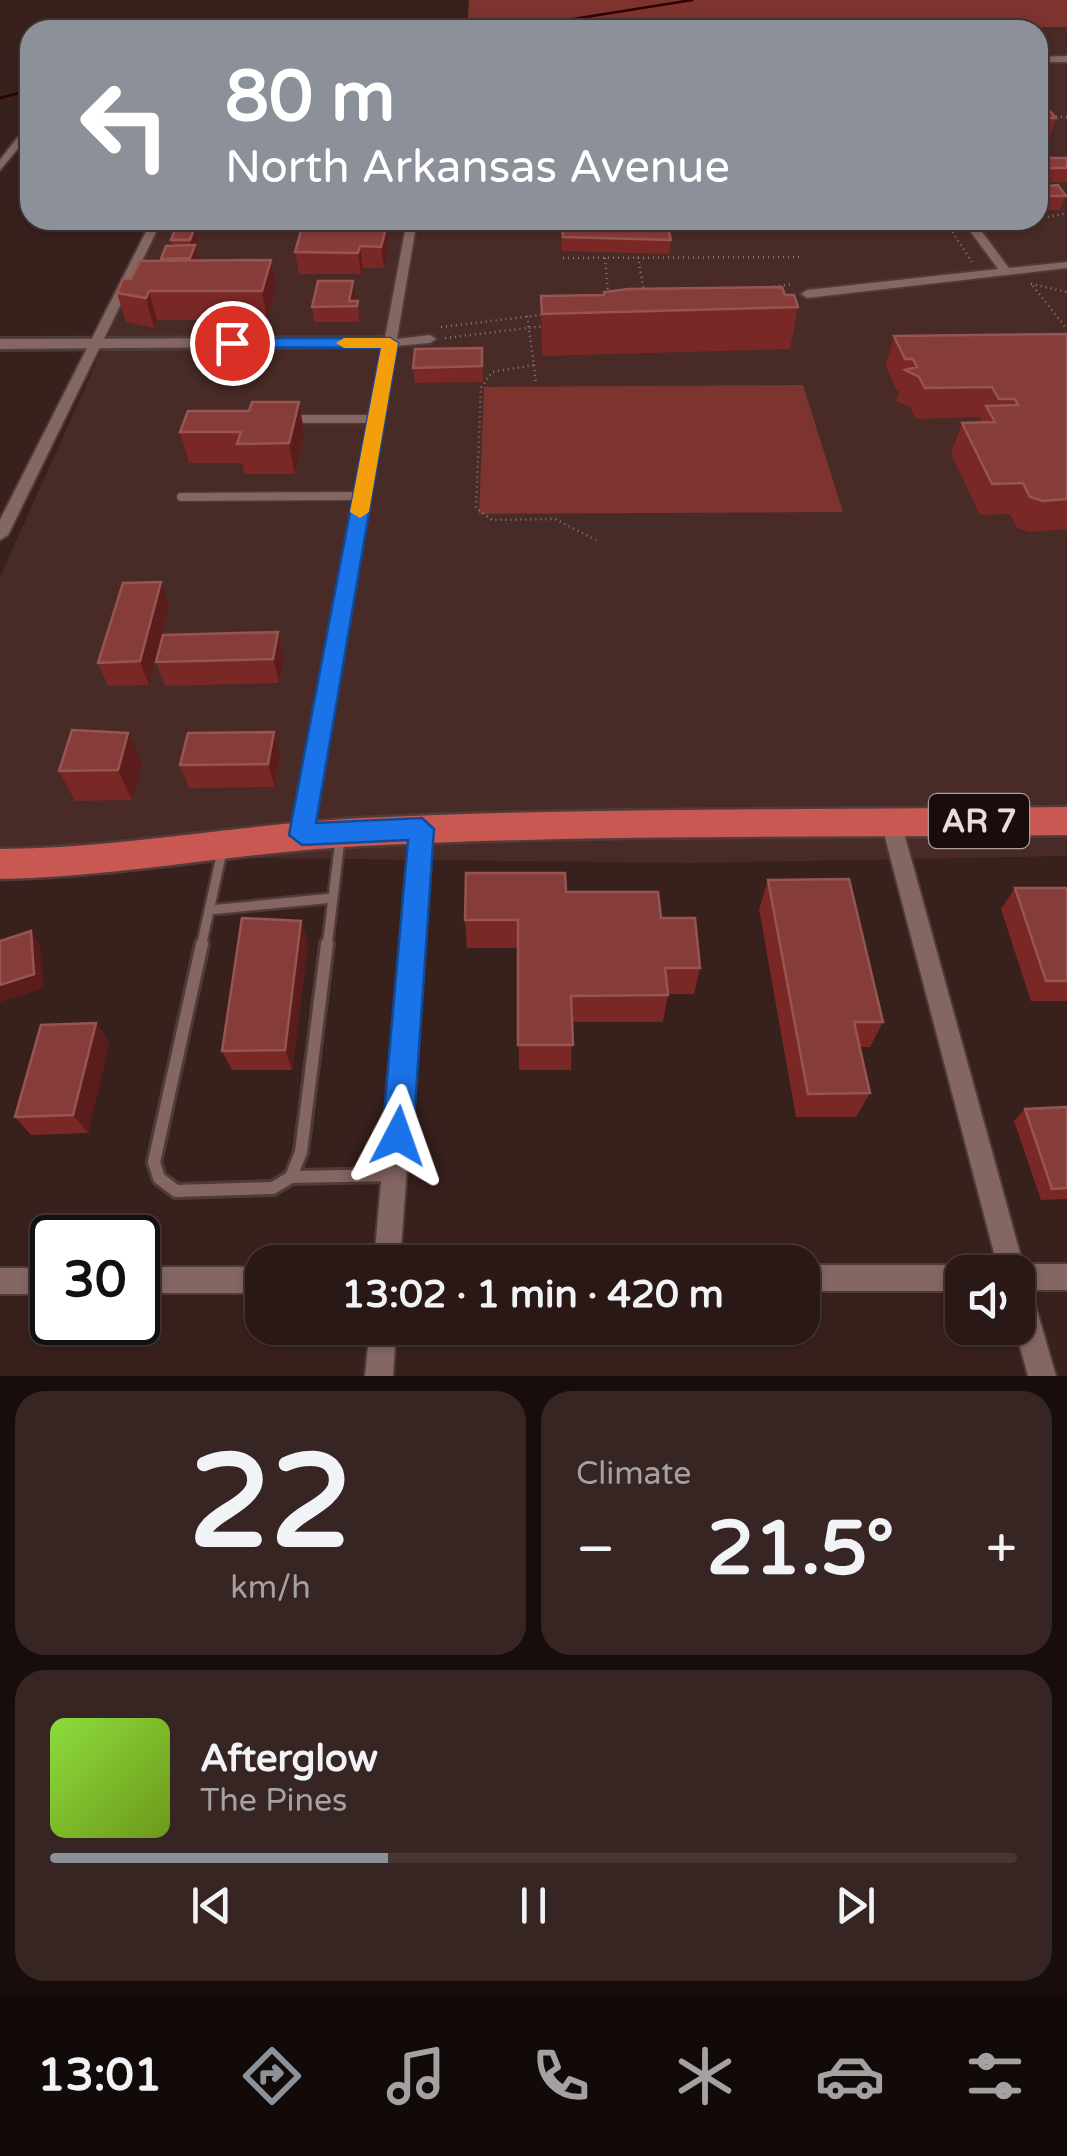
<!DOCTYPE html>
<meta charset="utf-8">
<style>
body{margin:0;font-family:"Varela Round",sans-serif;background:#362523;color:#f1f3f6;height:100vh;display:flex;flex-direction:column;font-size:38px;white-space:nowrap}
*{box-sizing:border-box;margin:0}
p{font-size:32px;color:#a5a0a1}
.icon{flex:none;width:55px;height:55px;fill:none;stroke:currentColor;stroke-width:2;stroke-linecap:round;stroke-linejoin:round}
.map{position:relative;height:1376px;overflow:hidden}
.details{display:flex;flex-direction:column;gap:15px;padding:15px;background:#170d0c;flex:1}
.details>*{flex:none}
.banner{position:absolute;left:20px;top:20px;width:1028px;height:210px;border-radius:30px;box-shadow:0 2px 8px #0004,0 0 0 2px #463735;background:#8c9099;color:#fff;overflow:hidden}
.tools{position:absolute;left:945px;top:1255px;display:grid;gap:20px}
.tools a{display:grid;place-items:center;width:90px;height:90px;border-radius:20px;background:#2a1816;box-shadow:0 2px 8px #0004,0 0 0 2px #463735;font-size:50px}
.speed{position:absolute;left:30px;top:1215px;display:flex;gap:20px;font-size:50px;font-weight:700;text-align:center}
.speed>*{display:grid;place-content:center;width:130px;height:130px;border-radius:50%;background:#2a1816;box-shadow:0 2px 8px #0004,0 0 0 2px #463735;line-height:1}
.speed .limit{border:5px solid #111;border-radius:15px;background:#fff;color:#111}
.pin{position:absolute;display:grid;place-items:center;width:85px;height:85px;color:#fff;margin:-42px;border:5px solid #fff;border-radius:50%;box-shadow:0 2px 10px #0007}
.me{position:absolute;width:110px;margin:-55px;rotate:4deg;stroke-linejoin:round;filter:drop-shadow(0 0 8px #0008)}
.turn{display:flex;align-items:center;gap:35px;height:210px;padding:0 40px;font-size:45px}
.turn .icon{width:130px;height:130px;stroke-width:2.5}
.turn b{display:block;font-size:70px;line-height:85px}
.big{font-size:75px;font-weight:700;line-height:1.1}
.details .card{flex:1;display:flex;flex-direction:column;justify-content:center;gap:15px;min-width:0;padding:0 35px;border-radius:30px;background:#362523}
.details .dial{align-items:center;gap:0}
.dial b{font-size:130px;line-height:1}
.song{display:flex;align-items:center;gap:30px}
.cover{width:120px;height:120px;border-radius:15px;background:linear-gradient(135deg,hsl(90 70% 55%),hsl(80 70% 35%))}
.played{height:10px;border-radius:5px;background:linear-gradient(90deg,#8c9099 35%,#463735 35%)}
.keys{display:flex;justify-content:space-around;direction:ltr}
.heat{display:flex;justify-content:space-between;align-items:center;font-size:55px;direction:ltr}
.details .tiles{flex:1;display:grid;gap:15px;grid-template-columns:1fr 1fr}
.card:last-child{grid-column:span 2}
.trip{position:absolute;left:245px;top:1245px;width:575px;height:100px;border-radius:30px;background:#2a1816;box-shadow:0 2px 8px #0004,0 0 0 2px #463735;font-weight:700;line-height:100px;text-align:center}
.tab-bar{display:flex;height:160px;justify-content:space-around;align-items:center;background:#110a09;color:#a5a0a1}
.tab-bar .icon{width:70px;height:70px}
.tab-bar .current{color:#8c9099}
.tab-bar b{font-size:45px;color:#f1f3f6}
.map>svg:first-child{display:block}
</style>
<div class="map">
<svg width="1067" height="1376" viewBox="0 0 1067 1376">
<rect width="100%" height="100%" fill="#38201d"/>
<path fill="#482a26" d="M1067,25v831l-376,7 -691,-8v-278l160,-357h878v-190h-108z"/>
<path fill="#7d342f" d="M469,0h598v27l-600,3z
M803,385l40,127 -364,2 5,-127z"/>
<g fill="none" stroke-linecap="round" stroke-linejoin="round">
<path stroke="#2c0102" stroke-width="2.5" d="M505,30l187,-30
M0,98l30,-8"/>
<defs>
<path id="service-far2" d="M294,419h82
M181,497l181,-1"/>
<path id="service-far1" d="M209,910l124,-12
M201,947l22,-100
M327,947l13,-107"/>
<path id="service" d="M202,944l-48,218 5,16 17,13 97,-3 18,-11 10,-25 26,-208
M291,1177l102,-2"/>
<path id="minor" d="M1067,56v6h-29v-5z
M18,137l8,2 -26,31v-10z
M152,220h10l-154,315 -8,5v-20z
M407,220h10l-20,119 33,-4 6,4 -6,4 -34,3 -84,489 -3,6 -7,2 -7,-2 -3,-6z
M962,220h11l36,48 58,-6v6l-260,30 -6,-4 6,-4 191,-21z
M891,814l7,2 3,6 122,442h44v26h-36l25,86h-28l-13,-48h3v-56h-19l-118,-450 3,-6z
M422,821l7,2 3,6 -32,433h-26l38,-433 3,-6z
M802,1265h160l11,7h-11v19h-160z
M138,1267h124v26h-124z
M0,1268h52v26h-52z
M370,1328h26l-3,48h-28z"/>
<path id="tertiary" d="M390,338l6,2v6l-396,3v-10z"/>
<path id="trunk" d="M1067,807v28c-235,3 -471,-1 -705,11 -122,6 -240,31 -362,33v-30c122,-1 241,-25 362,-31 234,-11 470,-8 705,-11z"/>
</defs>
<use href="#service-far2" stroke="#4f3b39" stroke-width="11"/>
<use href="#service-far1" stroke="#4f3b39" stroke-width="14"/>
<use href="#service" stroke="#4f3b39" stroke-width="18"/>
<use href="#minor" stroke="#4f3b39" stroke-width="4"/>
<use href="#tertiary" stroke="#4f3b39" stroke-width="6"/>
<use href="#trunk" stroke="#4f3b39" stroke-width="5"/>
<path stroke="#8d7875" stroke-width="2.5" stroke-dasharray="1 4" stroke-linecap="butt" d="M1051,117h16
M1038,219l29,-6
M954,221l-8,1 26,40
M990,227l40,-7
M638,257l6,35
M563,258l236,-1
M605,258l3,35
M1031,284l36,8
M1033,286l34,43
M769,287l25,-3
M527,316l7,49 -42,7 -11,16 -5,120 16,12 63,-1 41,21
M441,327l100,-12
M445,338l100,-12
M534,365l2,19"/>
<use href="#service-far2" stroke="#846663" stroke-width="8"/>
<use href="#service-far1" stroke="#846663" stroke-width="9"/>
<use href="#service" stroke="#846663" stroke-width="12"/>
<use href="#minor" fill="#846663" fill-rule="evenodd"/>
<use href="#tertiary" fill="#846663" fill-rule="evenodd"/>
<use href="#trunk" fill="#c95852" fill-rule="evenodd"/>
</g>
<path fill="#7a2826" d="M1038,97l18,21 -13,37h-5z
M1038,158h29v24h-22l3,4 18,10 -6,14h-22z
M184,220h35l-3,11h-18l1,7 -4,11 3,12 73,-1 5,29 -9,31h-110l-3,8 -28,-6 -9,-29 14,-14 31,-18 -1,-2 11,-13 -1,-6 14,-16z
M560,220l23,6 19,-1v-5h64l5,20 -2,14 -107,-3z
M303,224l86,22 -5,22h-21l-2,6h-62l-4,-22z
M785,295l13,12 -8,42 -248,7 -1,-60z
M355,296l-1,5h4l1,21h-45l-2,-15z
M1067,334v195l-38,3 -12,-4 -7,-14 -30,1 -29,-61 11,-31h18l1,-6 -65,2 -6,-12 -14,-6 4,-12h-4l-10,-23 8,-30z
M482,348l1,34 -68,1 -2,-15z
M299,402l5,30 -9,42h-51l-2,-11h-53l-9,-31 69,-21z
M169,606l-20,79 -41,1 -10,-23z
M278,632l6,24 -5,27 -114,3 -9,-24z
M274,732l6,23 -5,32 -86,1 -9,-23z
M142,763l-10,37 -57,1 -16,-30z
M768,880l115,142 -13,25h-10l10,46 -14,24h-60l-37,-208z
M1015,888h52v113h-36l-30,-92z
M566,892l95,26 39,50 -6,26h-26l-5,28h-91l-1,48h-52l-1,-122h-51l-2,-28z
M308,942l-16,128h-60l-10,-19z
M96,1023l13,20 -21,90 -57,2 -16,-18z
M1067,1107v92l-26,1 -27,-79 11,-12z"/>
<path fill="#5a1d1b" d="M214,220h5l1,2 -4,9z
M196,224l3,14 -4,11 3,11 -5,13 -3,-15 3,-7 -3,-11z
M387,224l2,22 -5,22 -3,-21z
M360,246l3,22 -2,6 -3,-21z
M271,260l5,29 -9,31 -5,-29z
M353,281l2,15 -2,10 -4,-5z
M149,291l8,29 -3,8 -8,-30z
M299,402l5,30 -9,42 -6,-31z
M161,582l8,24 -20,79 -9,-24z
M278,632l6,24 -5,27 -6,-24z
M274,732l6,23 -5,32 -7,-23z
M128,733l14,30 -10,37 -14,-30z
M301,921l7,21 -16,128 -7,-20z
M31,931l9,14 4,43 -44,14v-17z
M96,1023l13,20 -21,90 -15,-18z"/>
<path fill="#863c39" stroke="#965552" stroke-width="2.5" d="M1038,97l18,21h-18z
M1038,158h29v10h-29z
M1038,172l10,14 10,-1 8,11h-28z
M561,220h21l1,6 21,-1 -1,-5h63l5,20 -108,-3z
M177,224h19l-6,16h-19z
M303,224h84l-6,23 -21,-1 -2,7 -63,-1z
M195,245l-5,13 -29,1 5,-13z
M271,260l-9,31h-113l-3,7 -29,-5 6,-14h8l9,-18z
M318,281h35l-4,20h9l-1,5 -45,1z
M782,287l3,8h9l4,12 -256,7 -1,-18 63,-1v-3l24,-3z
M1067,334v165l-24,2 -13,-4 -7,-14 -31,1 -30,-61 33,-1 -9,-16 32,-1 -3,-6h-16l-7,-12 -67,1 -6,-11 -14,-7 12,-3 -4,-8h-8l-11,-23z
M482,348v18l-69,2 2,-19z
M252,402h47l-10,41 -52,1 4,-12h-61l8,-21h61z
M161,582l-21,79 -42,2 25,-80z
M278,632l-5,27 -117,3 7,-27z
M72,730l56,3 -10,37 -59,1z
M274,732l-6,32 -88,1 8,-32z
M466,873h99l1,19h92l3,26h34l5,50h-35l3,27 -97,1 2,49h-55v-125h-53z
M849,879l34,143h-29l16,71 -62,1 -40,-214z
M1015,888h52v93h-21z
M242,918l59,3 -16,129 -63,1z
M31,931l3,43 -34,11v-44z
M96,1023l-23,92 -58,2 26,-92z
M1067,1107v81l-15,1 -27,-80z"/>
<path fill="#1a73e8" stroke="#114b97" stroke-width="2.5" d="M232,338h158l8,5 -82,480 106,-5 12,11 -21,307 -4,12 -11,4 -12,-4 -4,-12 26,-296 -106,5 -13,-10 92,-487 -155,-1 -2,-4z"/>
<path fill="#f59e0b" d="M390,338l8,5 -29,169 -9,6 -10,-6 31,-164h-37l-8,-5 8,-5z"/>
<g text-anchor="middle" stroke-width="10" stroke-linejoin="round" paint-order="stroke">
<rect fill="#180d0c" stroke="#ac9d9b" stroke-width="2.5" x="929" y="794" width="100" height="54" rx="8"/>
<g font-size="32" font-weight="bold" fill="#ecdbd8">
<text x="979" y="832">AR 7</text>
</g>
</g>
</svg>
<div class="tools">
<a><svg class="icon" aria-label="sound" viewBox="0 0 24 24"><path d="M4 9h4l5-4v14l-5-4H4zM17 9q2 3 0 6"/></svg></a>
</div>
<div class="speed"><div class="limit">30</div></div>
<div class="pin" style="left:232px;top:343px;background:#d93025"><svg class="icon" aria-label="arrive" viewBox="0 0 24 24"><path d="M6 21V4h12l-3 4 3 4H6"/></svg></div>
<svg class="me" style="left:398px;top:1136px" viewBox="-20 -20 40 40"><path d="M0-17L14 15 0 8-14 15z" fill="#1a73e8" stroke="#fff" stroke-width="4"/></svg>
<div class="trip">13:02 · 1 min · 420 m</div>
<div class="banner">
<div class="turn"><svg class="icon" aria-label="left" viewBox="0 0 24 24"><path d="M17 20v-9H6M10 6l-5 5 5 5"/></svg><div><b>80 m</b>North Arkansas Avenue</div></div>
</div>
</div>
<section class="details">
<div class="tiles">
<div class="card dial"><b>22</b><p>km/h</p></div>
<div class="card"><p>Climate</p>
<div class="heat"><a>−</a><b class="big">21.5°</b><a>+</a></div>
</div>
<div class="card">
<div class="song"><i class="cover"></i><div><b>Afterglow</b><p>The Pines</p></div></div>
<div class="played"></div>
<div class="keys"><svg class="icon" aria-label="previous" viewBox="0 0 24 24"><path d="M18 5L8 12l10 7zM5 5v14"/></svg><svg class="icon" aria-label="pause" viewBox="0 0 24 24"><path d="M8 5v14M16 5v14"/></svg><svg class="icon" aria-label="next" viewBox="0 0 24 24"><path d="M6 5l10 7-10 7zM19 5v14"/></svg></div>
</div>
</div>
</section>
<nav class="tab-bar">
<b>13:01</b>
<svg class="icon current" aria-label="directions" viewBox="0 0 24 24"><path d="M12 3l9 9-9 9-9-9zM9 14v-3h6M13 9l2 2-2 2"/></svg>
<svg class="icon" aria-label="music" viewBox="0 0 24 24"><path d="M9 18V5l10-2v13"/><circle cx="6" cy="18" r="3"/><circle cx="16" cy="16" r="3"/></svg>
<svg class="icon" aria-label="phone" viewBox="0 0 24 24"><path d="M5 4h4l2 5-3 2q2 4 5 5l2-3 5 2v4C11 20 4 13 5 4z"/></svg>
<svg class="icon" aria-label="climate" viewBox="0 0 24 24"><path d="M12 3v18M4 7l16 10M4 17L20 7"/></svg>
<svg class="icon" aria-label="car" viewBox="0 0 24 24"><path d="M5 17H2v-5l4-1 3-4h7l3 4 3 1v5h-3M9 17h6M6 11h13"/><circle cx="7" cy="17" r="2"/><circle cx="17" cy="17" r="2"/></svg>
<svg class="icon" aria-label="filters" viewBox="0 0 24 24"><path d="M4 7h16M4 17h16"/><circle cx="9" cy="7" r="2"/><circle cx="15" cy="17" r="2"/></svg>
</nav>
